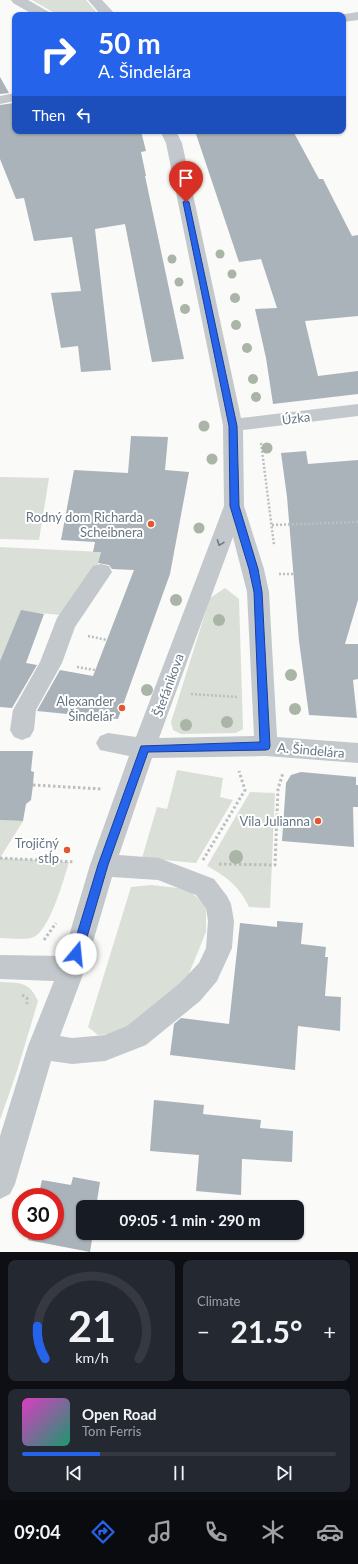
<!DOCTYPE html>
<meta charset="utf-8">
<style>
body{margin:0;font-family:Lato,sans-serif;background:#242831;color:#f1f3f6;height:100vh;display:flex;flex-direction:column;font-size:15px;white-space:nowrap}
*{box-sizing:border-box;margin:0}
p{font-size:13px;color:#9ea1a6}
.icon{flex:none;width:22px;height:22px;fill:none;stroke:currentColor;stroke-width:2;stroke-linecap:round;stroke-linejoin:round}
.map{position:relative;height:1252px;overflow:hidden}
.sheet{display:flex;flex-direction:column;gap:8px;padding:8px;background:#0d0f14;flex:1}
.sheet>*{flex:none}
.hud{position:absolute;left:12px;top:12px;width:334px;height:122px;border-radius:8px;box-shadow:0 1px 3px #0004;background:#2563eb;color:#fff;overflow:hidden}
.speed{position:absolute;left:12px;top:1188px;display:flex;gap:8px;font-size:20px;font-weight:700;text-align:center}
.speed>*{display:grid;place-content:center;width:52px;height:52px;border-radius:50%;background:#171b24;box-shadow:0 1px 3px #0004;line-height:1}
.speed .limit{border:6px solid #d22;background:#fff;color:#111}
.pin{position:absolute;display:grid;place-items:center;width:34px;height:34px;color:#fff;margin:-41px -17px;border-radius:50% 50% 50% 0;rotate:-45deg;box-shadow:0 0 4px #0007}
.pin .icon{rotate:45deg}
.me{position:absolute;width:44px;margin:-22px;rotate:17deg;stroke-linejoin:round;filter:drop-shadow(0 0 3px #0008)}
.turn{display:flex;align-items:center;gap:14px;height:84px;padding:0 20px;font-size:18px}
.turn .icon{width:52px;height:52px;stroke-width:2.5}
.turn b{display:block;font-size:28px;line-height:34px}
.then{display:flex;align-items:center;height:38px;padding:0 20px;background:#0003;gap:8px;font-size:15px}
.big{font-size:30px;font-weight:700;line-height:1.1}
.sheet .widget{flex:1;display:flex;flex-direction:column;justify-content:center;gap:6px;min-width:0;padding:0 14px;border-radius:8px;background:#242831}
.sheet .dial{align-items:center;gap:0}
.dial svg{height:104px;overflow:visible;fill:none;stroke:#363941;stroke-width:7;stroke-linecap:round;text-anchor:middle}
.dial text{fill:#f1f3f6;stroke:none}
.song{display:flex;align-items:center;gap:12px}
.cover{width:48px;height:48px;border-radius:6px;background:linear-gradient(135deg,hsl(310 70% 55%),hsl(160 70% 35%))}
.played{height:4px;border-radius:2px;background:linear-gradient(90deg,#2563eb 25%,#363941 25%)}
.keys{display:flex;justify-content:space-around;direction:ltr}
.heat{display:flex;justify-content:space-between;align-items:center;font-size:22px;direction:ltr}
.sheet .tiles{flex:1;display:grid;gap:8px;grid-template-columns:1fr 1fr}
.widget:last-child{grid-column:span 2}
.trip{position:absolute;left:76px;top:1200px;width:228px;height:40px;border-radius:8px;background:#171b24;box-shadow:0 1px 3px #0004;font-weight:700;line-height:40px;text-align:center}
.tabs{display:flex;height:64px;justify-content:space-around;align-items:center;background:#090b0e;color:#9ea1a6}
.tabs .icon{width:28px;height:28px}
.tabs .on{color:#2563eb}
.tabs b{font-size:18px;color:#f1f3f6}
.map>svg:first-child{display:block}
</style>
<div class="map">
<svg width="358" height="1252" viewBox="0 0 358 1252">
<rect width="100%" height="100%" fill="#fafaf8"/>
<path fill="#dadfd7" d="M32,0h54l13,15h-41z
M0,477l49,1 -10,62 -39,-1z
M0,547l101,5 -4,16 -37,47 -39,-4 -21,50z
M225,588l14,11 4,130 -7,4 -55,1 -8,-4 -2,-8 39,-124z
M177,770l46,8 -3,19 13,3 -37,63 -54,-5 15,-51 10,2z
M250,792l25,1 -5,115 -21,-1c-10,-21 -22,-30 -42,-41z
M0,820l23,1 -23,37z
M0,858l69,4c-5,16 -20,73 -38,76 -9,2 -21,0 -31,0z
M151,885l36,4 19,16v27l-20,49 -64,52 -24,2 -10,-8 43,-140z
M0,982c20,1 29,-1 38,19l-20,67 -18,52z"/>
<path fill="#aab3b9" d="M0,77l9,16 -9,1z
M14,103l1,28h15l2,3h63l-2,-3h48l5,20 -5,1 5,24h-1l39,183 -32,3 -27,-138 -30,5 16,141 -30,2 -3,-26 -17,2 -10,-55 30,-2 -9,-54 -38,4 -10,-43 -8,1 -16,-40v-54z
M195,131h98l26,48h4l29,57 6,-1v81l-53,5 13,55 40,-5v23l-85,10 -7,-46 -11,-49 22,-1 -16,-49 -22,3z
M131,436l37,1 -3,33 24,2 -19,102 -52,145 -81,-8 23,-41 33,6 41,-106 -22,-1 -3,-4 -11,-2 3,-11h-8l2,-10 -34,-2 13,-70 54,3z
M306,451l2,13 50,-4v140l-13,44h13v35l-5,1 4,38 -48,-3 -10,-74 -12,-144 -6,-44z
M21,610l23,4 -18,49 11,2 -25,43 -12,-1v-46z
M0,751h33l-2,20 3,1 -1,13 -2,15 -5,4 -3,17 -23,-1z
M301,772l55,5v8h2v22h-5l1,40 -72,-6 4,-58 5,-8z
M277,921l26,2 -2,21 25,3 -1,10h3l-3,39 16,1 -1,34 -42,-5 -3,44 -125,-15 4,-31 7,-6 48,6 11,-101 37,4z
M154,1100l50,5 -1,9 58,6 -1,8 33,3 -1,31 -50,-3 -1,36 -45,-4 3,-36 -49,-4z
M73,1177l27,5 -4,25h-13v26h10l-3,19 -62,-12 3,-9h24v-34h-17l4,-17 29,5z"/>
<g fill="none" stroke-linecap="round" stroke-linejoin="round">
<path stroke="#bbbfc2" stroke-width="2.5" stroke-dasharray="2 2" stroke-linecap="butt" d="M261,443l13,102
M272,525l86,-3
M279,574h14
M88,636l19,4
M77,667l18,3
M191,694l47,3"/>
<path stroke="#bbbfc2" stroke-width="3" stroke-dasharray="2.5 2.5" stroke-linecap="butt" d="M33,785l69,4
M0,858l75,4
M203,860l42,-70 -6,-19
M219,864l56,1 3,-76 5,-16
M44,940l12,-17
M22,995l5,3v6"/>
<path fill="#c3c8cc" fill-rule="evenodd" d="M11,0h17l21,12 2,3h-17l-21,-12z
M88,0h14l14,15h-15z
M358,12v8l-15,2v-7h-5z
M15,93v8l-15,3v-8z
M160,131h16l6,12 59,275 117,-14v12l-115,14 1,76 20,63 5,23 8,145 81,6v20l-92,-7 -114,2 -33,97 40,3 55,21 13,17 4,8 3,17 -2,27 -15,33 -17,20 -54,44 -41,16 -33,3 -21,-3 -36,123 -5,10 -10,5v-63l28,-90 26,-65 -54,-2v-24l63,1 27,-91 39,-109 -29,-6 -4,-7 4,-7 8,-3 28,4 88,-231 -1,-81 -57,-282zM233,537l14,55 7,144 -95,2zM112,877l46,3 38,15 10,13 2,13 -2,27 -7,15 -19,20 -53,43 -22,9 -33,3 -12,-2 25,-67z
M101,564l8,2 3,6 -37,55 -13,36 -26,47 -2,20 -4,7 -8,3 -8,-3 -4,-7 3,-20 27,-48 17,-44 36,-52z"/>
</g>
<g fill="#aab4a7">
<circle cx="220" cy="254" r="4.5"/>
<circle cx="172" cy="259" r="4.5"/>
<circle cx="232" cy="274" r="4.5"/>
<circle cx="179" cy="282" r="4.5"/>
<circle cx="235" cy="298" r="5"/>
<circle cx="185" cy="309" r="5"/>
<circle cx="236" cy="325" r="5"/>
<circle cx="247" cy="348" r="5"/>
<circle cx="253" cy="379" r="5"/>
<circle cx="256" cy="397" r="5"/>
<circle cx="204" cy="426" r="5.5"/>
<circle cx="267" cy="448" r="5.5"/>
<circle cx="212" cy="459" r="5.5"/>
<circle cx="199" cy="528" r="5.5"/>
<circle cx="176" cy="600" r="6"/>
<circle cx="219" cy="620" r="6"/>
<circle cx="291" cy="675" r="6"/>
<circle cx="147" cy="690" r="6"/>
<circle cx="295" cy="709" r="6"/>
<circle cx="227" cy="722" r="6"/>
<circle cx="186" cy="725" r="6"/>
<circle cx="236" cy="857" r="7"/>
</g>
<defs><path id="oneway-chevron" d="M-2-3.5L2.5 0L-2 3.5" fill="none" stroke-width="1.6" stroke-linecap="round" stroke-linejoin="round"/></defs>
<use stroke="#6a7a87" href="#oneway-chevron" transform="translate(220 543) rotate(110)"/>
<path fill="#2563eb" stroke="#184099" d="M186,200l3,2 48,224 2,80 19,63 4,23 8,154 -1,3 -3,1 -118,2 -40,113 -26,89 -2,4 -4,1 -3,-1 -2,-4 27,-89 43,-119 119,-4 -6,-150 -5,-23 -19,-63 -1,-80 -46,-224z"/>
<g fill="#e4572e" stroke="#fff" stroke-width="1.5">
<circle cx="151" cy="524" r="4"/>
<circle cx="122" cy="708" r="4"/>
<circle cx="318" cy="821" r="4"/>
<circle cx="67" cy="850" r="4"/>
</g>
<g text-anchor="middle" stroke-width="4" stroke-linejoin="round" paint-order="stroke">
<g font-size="13" fill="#657683" stroke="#fff">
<text transform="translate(296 418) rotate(-7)" y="5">Úzka</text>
<text transform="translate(168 685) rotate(-70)" y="5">Štefánikova</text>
<text transform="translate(311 750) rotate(5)" y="5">A. Šindelára</text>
</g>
<g font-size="13" fill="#657683" stroke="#fff" text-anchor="end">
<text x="143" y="522">Rodný dom Richarda<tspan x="143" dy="15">Scheibnera</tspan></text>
<text x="114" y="706">Alexander<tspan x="114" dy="15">Šindelár</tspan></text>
<text x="310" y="826">Vila Julianna</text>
<text x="59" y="848">Trojičný<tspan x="59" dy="15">stĺp</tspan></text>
</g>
</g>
</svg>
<div class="speed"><div class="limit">30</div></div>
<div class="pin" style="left:186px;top:202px;background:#d93025"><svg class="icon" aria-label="arrive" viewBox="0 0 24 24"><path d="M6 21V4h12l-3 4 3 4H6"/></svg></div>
<svg class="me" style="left:76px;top:954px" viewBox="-20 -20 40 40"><circle r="19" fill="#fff"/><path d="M0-13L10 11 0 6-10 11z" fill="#2563eb"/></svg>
<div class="trip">09:05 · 1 min · 290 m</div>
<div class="hud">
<div class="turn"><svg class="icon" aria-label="right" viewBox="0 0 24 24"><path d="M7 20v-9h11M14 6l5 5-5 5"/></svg><div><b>50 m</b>A. Šindelára</div></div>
<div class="then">Then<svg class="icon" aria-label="left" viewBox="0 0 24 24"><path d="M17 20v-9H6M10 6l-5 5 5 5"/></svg></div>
</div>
</div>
<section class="sheet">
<div class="tiles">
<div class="widget dial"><svg viewBox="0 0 100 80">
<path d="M14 69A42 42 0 1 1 86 69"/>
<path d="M14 69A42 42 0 0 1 8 44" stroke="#2563eb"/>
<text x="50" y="56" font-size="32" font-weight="700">21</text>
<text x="50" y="72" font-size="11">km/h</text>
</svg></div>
<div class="widget"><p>Climate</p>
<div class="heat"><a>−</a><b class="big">21.5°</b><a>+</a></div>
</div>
<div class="widget">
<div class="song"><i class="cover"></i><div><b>Open Road</b><p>Tom Ferris</p></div></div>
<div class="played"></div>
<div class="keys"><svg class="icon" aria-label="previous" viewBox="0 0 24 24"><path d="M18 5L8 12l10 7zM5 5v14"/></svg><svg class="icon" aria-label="pause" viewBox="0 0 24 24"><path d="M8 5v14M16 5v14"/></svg><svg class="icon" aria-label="next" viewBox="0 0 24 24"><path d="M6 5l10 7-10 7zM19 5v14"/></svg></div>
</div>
</div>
</section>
<nav class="tabs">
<b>09:04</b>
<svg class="icon on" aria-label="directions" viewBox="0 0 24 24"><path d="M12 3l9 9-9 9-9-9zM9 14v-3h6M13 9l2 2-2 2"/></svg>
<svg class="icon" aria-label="music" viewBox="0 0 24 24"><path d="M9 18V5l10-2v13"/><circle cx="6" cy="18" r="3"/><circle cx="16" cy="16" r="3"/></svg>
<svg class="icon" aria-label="phone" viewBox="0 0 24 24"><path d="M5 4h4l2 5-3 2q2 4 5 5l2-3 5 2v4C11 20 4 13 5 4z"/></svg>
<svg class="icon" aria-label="climate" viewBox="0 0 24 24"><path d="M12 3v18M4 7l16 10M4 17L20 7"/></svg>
<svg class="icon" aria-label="car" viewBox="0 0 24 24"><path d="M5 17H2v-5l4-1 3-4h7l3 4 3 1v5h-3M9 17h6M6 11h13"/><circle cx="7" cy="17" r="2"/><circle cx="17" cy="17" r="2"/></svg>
</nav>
